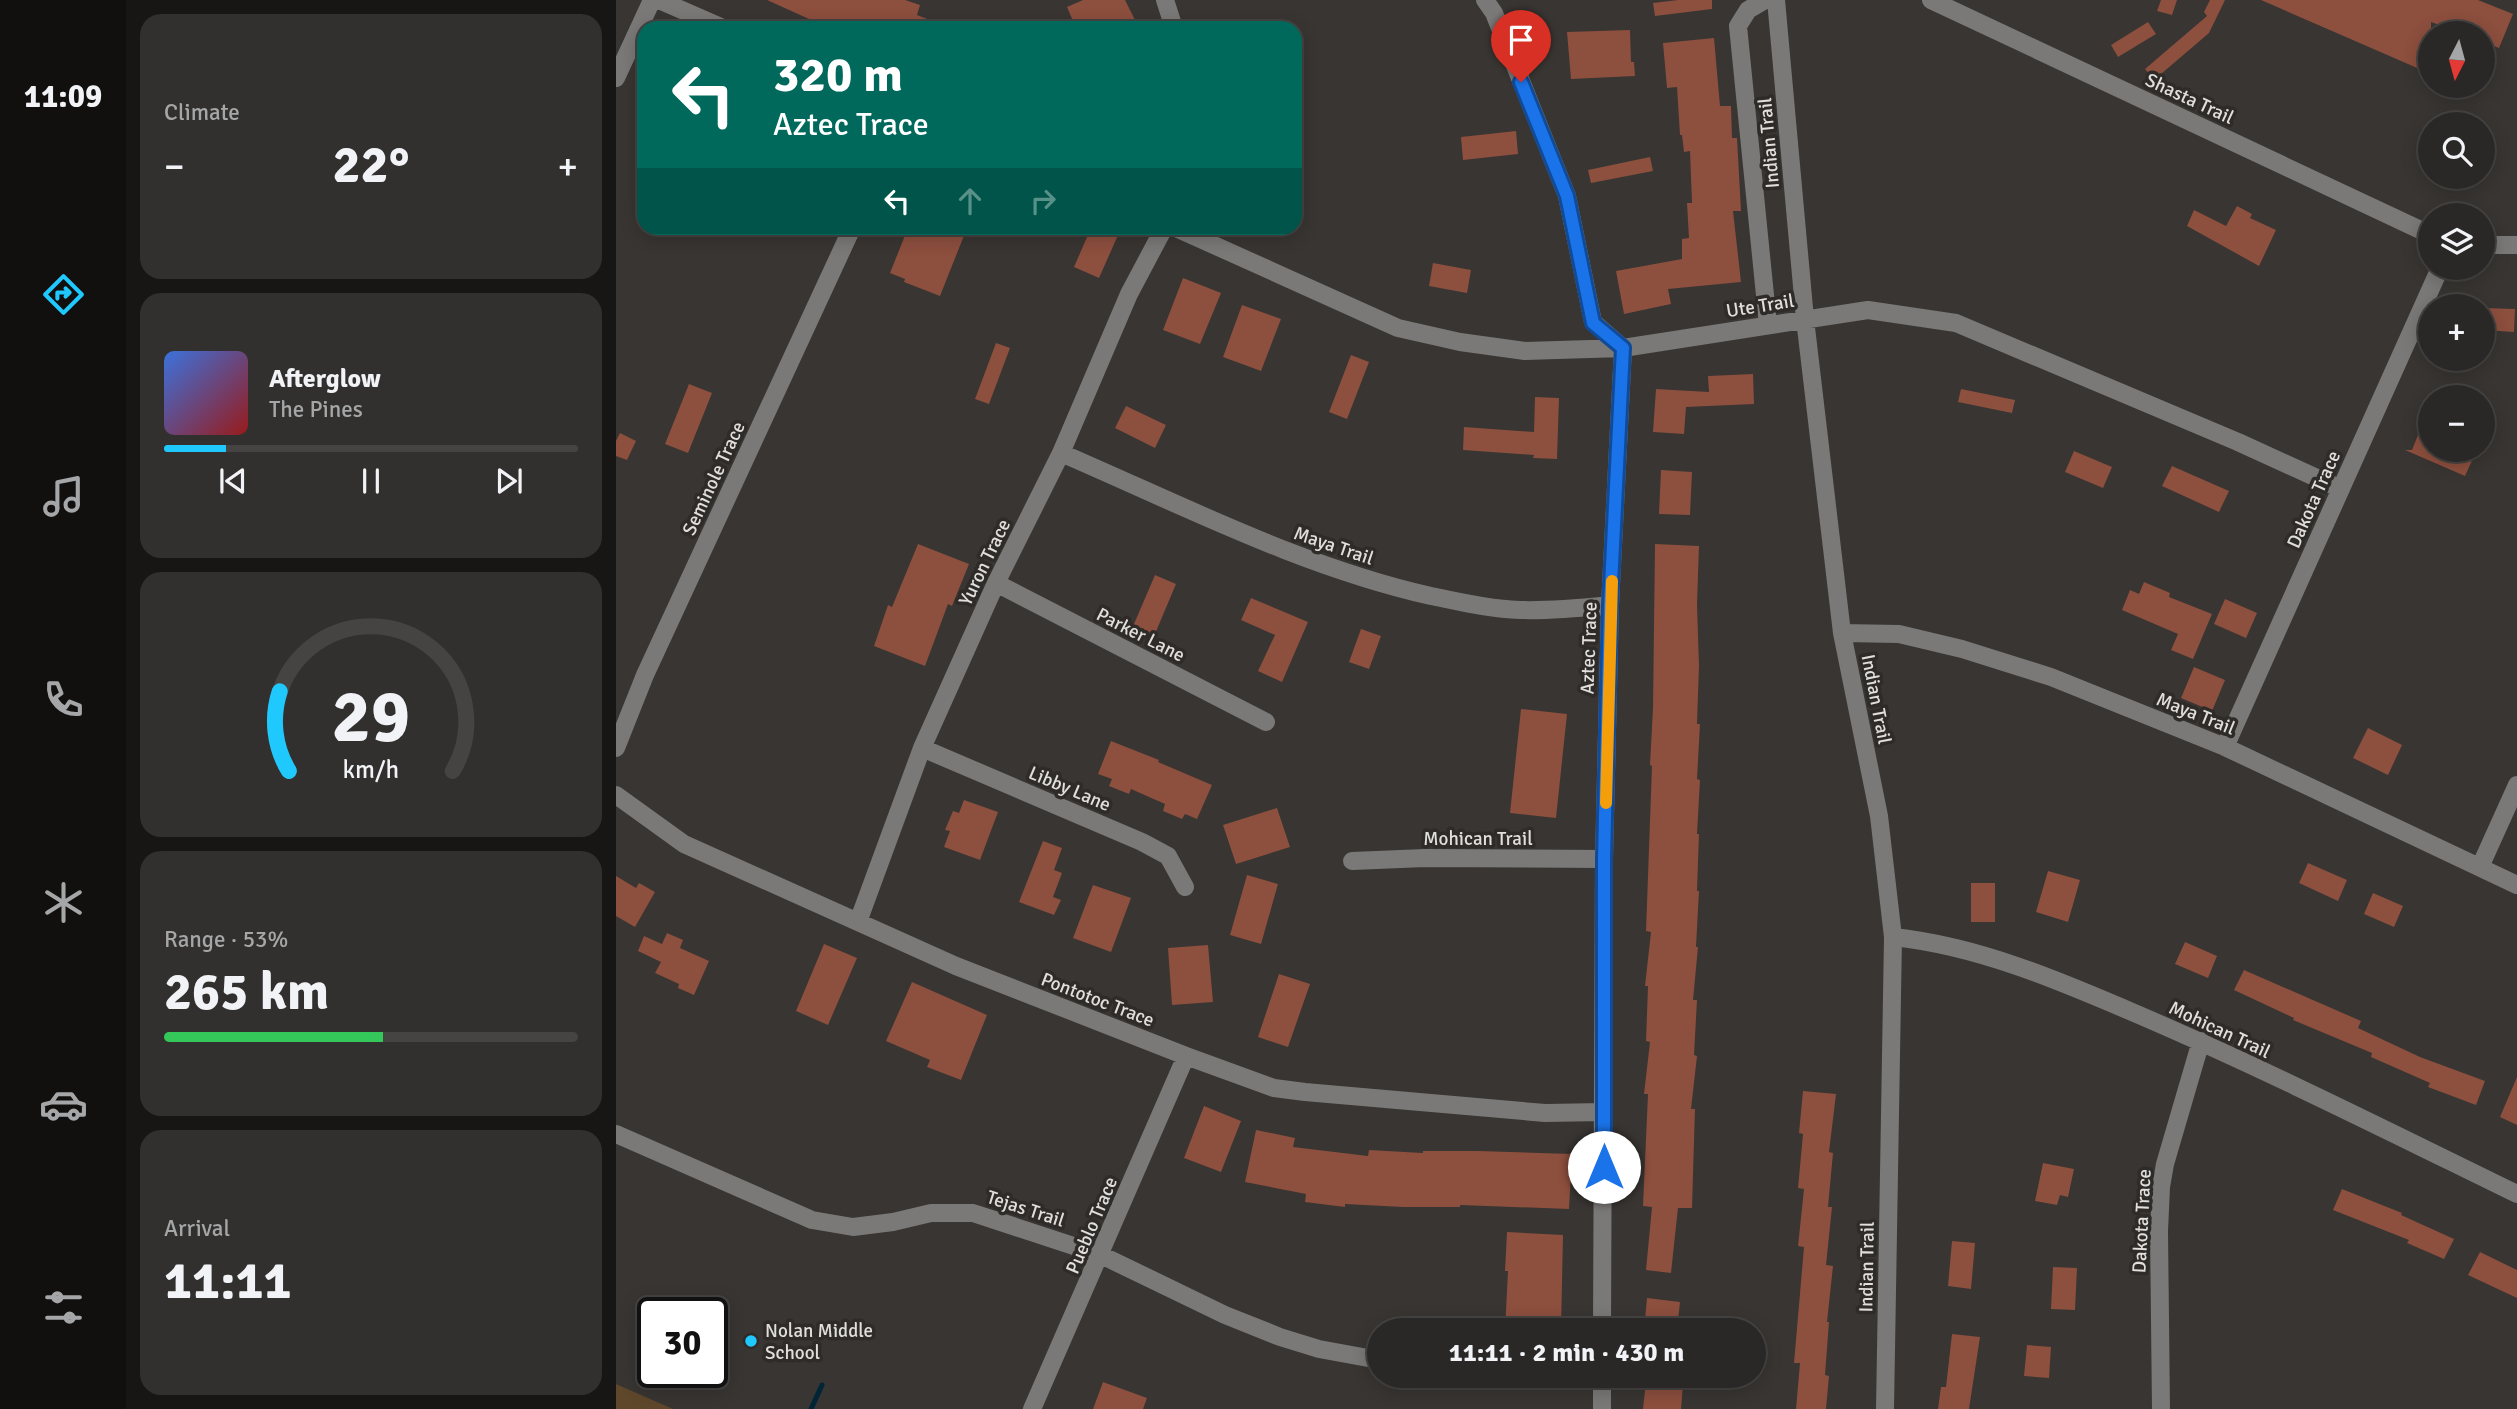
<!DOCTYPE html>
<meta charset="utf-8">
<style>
body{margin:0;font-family:Signika,sans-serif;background:#32302e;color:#f1f3f6;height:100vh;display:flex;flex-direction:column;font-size:26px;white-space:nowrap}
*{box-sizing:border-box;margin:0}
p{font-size:23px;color:#a5a6a7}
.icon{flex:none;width:38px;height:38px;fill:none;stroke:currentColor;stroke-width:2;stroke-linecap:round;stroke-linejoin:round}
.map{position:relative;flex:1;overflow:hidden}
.side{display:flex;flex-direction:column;gap:14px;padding:14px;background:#171615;width:490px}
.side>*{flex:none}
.hud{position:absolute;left:21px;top:21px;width:665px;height:214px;border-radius:21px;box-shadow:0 4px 18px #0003,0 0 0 2px #464443;background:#00695c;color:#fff;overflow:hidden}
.needle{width:46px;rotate:186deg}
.tools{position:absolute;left:1802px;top:21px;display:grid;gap:14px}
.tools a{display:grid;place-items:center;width:77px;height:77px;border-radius:50%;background:#2a2826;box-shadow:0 4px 18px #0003,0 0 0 2px #464443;font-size:35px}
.speed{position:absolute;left:21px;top:1297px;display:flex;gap:14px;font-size:35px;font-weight:700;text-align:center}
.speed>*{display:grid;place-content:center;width:91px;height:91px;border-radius:50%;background:#2a2826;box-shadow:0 4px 18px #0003,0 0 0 2px #464443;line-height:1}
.speed .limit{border:4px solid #111;border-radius:10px;background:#fff;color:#111}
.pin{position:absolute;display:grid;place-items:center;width:60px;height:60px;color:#fff;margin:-72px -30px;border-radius:50% 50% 50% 0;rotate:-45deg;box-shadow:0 0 7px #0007}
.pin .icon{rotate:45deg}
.me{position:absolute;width:77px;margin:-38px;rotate:0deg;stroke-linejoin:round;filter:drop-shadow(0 0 5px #0008)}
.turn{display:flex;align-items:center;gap:24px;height:147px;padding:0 21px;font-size:32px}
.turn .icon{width:91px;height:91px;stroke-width:2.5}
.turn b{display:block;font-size:49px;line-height:60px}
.lanes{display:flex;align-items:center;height:66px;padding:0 21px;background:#0003;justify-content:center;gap:35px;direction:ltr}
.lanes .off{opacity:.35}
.big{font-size:52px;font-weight:800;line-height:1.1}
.side .tile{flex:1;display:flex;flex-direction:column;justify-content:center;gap:10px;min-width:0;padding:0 24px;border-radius:21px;background:#32302e}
.side .dial{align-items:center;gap:0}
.dial svg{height:182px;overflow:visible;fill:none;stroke:#464443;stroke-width:7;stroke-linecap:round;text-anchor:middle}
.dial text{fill:#f1f3f6;stroke:none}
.song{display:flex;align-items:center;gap:21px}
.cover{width:84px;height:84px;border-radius:10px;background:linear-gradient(135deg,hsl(220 70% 55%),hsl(0 70% 35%))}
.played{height:7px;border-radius:4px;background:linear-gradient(90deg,#20c9fd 15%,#464443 15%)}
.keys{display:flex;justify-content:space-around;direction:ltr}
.heat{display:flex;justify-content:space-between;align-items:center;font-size:38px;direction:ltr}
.charge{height:10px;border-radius:5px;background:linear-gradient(90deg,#34c759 53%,#464443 0)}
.trip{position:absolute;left:751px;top:1318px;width:399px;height:70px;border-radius:35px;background:#2a2826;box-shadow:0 4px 18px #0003,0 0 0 2px #464443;font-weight:800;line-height:70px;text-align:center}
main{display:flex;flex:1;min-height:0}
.tabs{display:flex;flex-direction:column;width:126px;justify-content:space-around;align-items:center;background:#11100f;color:#a5a6a7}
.tabs .icon{width:49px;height:49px}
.tabs .selected{color:#20c9fd}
.tabs b{font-size:32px;color:#f1f3f6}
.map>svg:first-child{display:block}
</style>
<main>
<nav class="tabs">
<b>11:09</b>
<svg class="icon selected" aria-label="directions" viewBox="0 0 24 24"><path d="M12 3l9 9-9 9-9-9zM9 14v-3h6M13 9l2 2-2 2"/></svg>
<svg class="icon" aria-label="music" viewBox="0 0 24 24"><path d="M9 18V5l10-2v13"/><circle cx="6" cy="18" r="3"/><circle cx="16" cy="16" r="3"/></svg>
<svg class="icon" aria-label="phone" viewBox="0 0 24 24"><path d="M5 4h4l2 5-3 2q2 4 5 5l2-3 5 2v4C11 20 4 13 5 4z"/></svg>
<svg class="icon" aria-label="climate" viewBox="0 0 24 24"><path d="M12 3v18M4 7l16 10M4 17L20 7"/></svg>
<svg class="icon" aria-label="car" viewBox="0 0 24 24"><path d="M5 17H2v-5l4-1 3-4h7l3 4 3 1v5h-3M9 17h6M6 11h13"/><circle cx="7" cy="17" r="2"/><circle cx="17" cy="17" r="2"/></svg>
<svg class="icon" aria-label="filters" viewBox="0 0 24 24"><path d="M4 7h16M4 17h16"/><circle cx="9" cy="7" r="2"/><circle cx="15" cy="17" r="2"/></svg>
</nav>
<section class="side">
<div class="tile"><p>Climate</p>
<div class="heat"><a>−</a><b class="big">22°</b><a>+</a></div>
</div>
<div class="tile">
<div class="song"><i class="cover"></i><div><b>Afterglow</b><p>The Pines</p></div></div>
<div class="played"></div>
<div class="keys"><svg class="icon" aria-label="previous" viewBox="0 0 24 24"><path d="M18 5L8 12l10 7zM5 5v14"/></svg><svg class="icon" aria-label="pause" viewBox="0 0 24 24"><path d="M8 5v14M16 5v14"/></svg><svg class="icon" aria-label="next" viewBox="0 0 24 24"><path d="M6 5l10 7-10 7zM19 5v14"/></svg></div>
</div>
<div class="tile dial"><svg viewBox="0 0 100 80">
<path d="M14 69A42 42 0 1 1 86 69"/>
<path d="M14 69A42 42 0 0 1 10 34" stroke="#20c9fd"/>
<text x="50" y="56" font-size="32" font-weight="700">29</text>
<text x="50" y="72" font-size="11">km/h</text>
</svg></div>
<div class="tile"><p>Range · 53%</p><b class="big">265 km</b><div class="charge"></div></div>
<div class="tile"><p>Arrival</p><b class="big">11:11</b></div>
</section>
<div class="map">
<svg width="1901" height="1409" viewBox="0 0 1901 1409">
<rect width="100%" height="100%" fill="#383532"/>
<path fill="#5f472b" d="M0,1384l57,25h-57z"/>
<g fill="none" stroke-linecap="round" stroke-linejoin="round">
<path stroke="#002536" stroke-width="5" d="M195,1409l11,-24"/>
</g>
<path fill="#8d4f3e" d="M151,0h138l15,5 -3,10 31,12 -119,1z
M467,0h42l12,24 -10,4h-51l-9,-21z
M1062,0h34v9l-57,7 -2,-13z
M1545,0h16l-5,15 -15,-4z
M1594,0h15l-16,33 -55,47 -9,-11 62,-53 -3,-4z
M1645,0h217l35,14 -14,34 -16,-6v-9h-22l-30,-11v52z
M1532,22l8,12 -38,23 -7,-12z
M1014,30l1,32h3l1,14 -64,3 -4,-47z
M1098,38l6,68h11l1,32h5l4,73h-8l8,71 -73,7 3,15 -47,10 -8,-43 66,-12v-20l7,-1 -2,-35h5l-2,-52 -6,1 -2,-17h-2l-3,-48 -10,1 -4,-45z
M900,131l2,23 -55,6 -2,-23z
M1034,157l3,14 -62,12 -3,-13z
M1621,206l15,8 -2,4 26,12 -17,36 -72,-40 7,-16 32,16z
M292,228h59l-27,68 -36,-14 1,-3 -15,-6z
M475,228h15l13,5 -20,45 -25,-11z
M817,263l38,7 -4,23 -38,-7z
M567,278l38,15 -21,51 -37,-14z
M626,305l39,14 -20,52 -38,-14z
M1867,308l32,1 -1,23 -31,-2z
M380,343l14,5 -21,56 -14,-5z
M735,355l18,7 -22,57 -18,-7z
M1137,374l1,30 -68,3 -2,27 -31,-2 3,-43 53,3 -1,-16z
M73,384l23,9 -24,60 -23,-9z
M1345,389l54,11 -3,13 -54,-11z
M919,397l24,1 -2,61 -24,-1 1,-3 -71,-5 1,-23 70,5z
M510,406l40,19 -11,23 -40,-20z
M1804,430l11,4v16h35l9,4 -10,22 -60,-26h7z
M4,433l16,8 -9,19 -11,-4v-15z
M1458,451l38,16 -9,21 -38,-16z
M1556,466l57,25 -10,21 -57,-26z
M1045,470l31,2 -2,43 -31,-1z
M302,544l51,20 -17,42 -4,-2 -23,62 -51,-20 14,-41 4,2z
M1039,544l44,2 -2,59 2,61 -2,58h3l-3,55 3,1 -3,54h2l-2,57h2l-3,56h2l-5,53h4l-3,55 3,1 -6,53h4l-3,99h-14l-7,65 -25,-3 6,-63 -9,-1 5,-112h-4l6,-52 -4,-1 2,-55h-3l6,-54 -5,-1 6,-165 -2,-1 3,-57z
M539,575l21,9 -24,57 -21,-10z
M1528,582l26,11 -1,4 43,17 -19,45 -22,-9 7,-16 -56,-24 8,-20 9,4z
M635,598l57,24 -26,60 -24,-11 17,-36 -34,-15z
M1609,599l32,14 -11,25 -32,-14z
M745,629l20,7 -12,33 -20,-7z
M1578,667l31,13 -13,31 -31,-13z
M905,709l46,5 -11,104 -46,-5z
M1752,728l34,17 -14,30 -35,-17z
M495,741l48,19 -1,2 54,23 -15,34 -12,-5 -3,5 -19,-8 2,-7 -34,-15 -2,5 -20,-8 3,-7 -14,-5z
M348,800l34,12 -18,48 -36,-13 6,-16 -5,-1 8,-19 6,2z
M661,808l13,39 -54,17 -13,-39z
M427,841l19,7 -8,22 8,3 -9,24 8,3 -7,15 -35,-13z
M1692,863l39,17 -9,21 -39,-18z
M1432,871l32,9 -12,42 -32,-10z
M631,875l31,9 -17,60 -31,-9z
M0,876l20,12 3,-5 16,9 -20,35 -19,-11z
M1355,883h24v39h-24z
M477,885l38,13 -20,54 -38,-14z
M1757,893l30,13 -9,21 -30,-13z
M51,933l16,7 -3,8 29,13 -15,34 -16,-7 1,-4 -24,-11 6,-11 -23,-11 6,-15 18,8z
M1569,942l32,14 -9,22 -33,-14z
M208,944l33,14 -29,67 -32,-14z
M592,945l5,57 -41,3 -4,-57z
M1628,970l117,51 -3,7 62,29 65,24 -9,24 -48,-18 2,-4 -59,-26 1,-4 -79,-33 1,-2 -60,-28z
M663,974l31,10 -22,63 -30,-10z
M296,982l75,33 -26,65 -34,-13 3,-7 -44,-19z
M1901,1077v48l-17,-8z
M1187,1091l33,3 -7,58 4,1 -5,54h4l-6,58 7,1 -6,56h2l-4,53 4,1 -3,33h-30l4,-46h-6l10,-116 -6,-1 6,-57 -6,-1 5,-54 -4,-1z
M588,1106l37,15 -20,51 -37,-14z
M640,1130l39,8 -2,9 75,9 1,-6 54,3v-2h56l93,3 -3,55 -109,-4v2h-57l-58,-3v3l-40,-5 1,-8 -61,-12z
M1427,1163l31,6 -6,28 -8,-2 -3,10 -22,-4z
M1726,1189l60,24 -1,2 53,24 -10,20 -37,-16 2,-3 -76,-30z
M891,1232l56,3 -2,95h-56l3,-59h-3z
M1336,1241l23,2 -4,46 -23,-3z
M1864,1252l37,18v28l-49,-23z
M1437,1267l24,1 -2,42 -24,-1z
M1031,1298l33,4 -3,28h-33z
M1336,1334l28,3 -11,72h-31l3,-22h5z
M1411,1345l24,2 -2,31 -25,-2z
M1030,1381l37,4 -2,24h-38z
M487,1382l44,16 -4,11h-50z"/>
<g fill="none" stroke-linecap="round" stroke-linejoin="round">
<path stroke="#7a7977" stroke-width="18" d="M43,0l64,28
M549,0l9,28
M869,0l9,13 73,183 26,126 30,26 -13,257 -6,254 -2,471
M1149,0l-17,10 -10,16 30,299
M1160,0l29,319 37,314 37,183 14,121 -8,472
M1315,0l500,235
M0,78l36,-78
M560,228l222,100 62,14 65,9 98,-3 245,-38 88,13 282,119 103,47
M1867,245h34
M445,453c121,52 241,114 370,143 30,6 59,13 89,14 31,1 60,-2 90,-5
M380,583l270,139
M1226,633l57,1 63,15 89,28 174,70 292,138
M1609,747l215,-479
M0,748l29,-73 207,-447
M306,748l220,94 26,14 17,31
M0,795l68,49 272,122 230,90 88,32 31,4 240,21 59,-1
M736,861l73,-3 179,1
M1864,867l37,-82
M242,922l64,-174 74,-165 65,-130 68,-159 35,-66
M1277,937c86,9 167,44 246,78 128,55 253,118 378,179
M0,1134l196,86 41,7 40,-5 38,-9h42l128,42 124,60 55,22 39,12 60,11
M416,1409l154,-353
M986,1409v-33
M1545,1409l-2,-178 2,-44 4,-23 36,-123"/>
</g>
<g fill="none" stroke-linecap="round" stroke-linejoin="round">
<defs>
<path id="route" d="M905,82l46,114 26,127 30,25 -13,257 -6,254v308"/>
</defs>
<use href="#route" stroke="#114b97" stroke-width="18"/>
<use href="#route" stroke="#1a73e8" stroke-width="12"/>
<path stroke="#f59e0b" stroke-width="12" d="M990,803l6,-222"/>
</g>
<circle fill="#20c9fd" stroke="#2e2b28" stroke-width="2.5" cx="135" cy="1341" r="7"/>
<g text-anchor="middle" stroke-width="7" stroke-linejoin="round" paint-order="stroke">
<g font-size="19" fill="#e1dfdd" stroke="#2e2b28">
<text transform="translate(1574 98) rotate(25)" y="7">Shasta Trail</text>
<text transform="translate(1152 143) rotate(-95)" y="7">Indian Trail</text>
<text transform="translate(1144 305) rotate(-9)" y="7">Ute Trail</text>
<text transform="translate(97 478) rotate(-65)" y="7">Seminole Trace</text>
<text transform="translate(1697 499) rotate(-66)" y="7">Dakota Trace</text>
<text transform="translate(718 545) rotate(19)" y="7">Maya Trail</text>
<text transform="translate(368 562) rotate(-64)" y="7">Yuron Trace</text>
<text transform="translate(525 634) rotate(27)" y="7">Parker Lane</text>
<text transform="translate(972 648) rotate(-88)" y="7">Aztec Trace</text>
<text transform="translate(1261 699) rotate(79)" y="7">Indian Trail</text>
<text transform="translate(1580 713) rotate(22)" y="7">Maya Trail</text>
<text transform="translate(454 788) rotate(23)" y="7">Libby Lane</text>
<text x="862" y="845">Mohican Trail</text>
<text transform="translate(482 999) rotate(21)" y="7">Pontotoc Trace</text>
<text transform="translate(1604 1029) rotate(25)" y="7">Mohican Trail</text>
<text transform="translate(410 1208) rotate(18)" y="7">Tejas Trail</text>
<text transform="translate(1525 1221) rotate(-87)" y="7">Dakota Trace</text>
<text transform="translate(475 1225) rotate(-67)" y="7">Pueblo Trace</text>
<text transform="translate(1250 1267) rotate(-89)" y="7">Indian Trail</text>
</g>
<g font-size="19" fill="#e1dfdd" stroke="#2e2b28" text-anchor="start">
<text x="149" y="1337">Nolan Middle<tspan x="149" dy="22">School</tspan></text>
</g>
</g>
</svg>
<div class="tools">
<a><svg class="needle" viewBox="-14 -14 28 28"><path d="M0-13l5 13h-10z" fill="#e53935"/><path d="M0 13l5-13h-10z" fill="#a5a6a7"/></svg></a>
<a><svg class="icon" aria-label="search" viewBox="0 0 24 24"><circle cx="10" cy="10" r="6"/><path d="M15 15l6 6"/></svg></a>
<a><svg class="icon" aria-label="layers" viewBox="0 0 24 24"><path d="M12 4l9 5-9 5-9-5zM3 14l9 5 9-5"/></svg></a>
<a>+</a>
<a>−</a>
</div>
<div class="speed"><div class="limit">30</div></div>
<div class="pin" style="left:905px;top:82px;background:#d93025"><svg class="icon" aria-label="arrive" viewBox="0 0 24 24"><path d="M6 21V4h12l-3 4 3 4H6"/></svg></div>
<svg class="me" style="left:988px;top:1167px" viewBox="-20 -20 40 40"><circle r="19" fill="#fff"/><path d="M0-13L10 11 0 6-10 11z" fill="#1a73e8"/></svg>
<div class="trip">11:11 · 2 min · 430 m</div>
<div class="hud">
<div class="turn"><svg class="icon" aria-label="left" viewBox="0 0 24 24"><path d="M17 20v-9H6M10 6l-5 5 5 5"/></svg><div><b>320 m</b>Aztec Trace</div></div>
<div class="lanes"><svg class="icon" aria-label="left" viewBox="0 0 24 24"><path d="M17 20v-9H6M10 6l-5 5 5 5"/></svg><svg class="icon off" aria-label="ahead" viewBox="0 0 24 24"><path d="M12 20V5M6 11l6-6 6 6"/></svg><svg class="icon off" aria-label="right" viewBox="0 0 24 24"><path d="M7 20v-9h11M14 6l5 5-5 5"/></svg></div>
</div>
</div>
</main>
